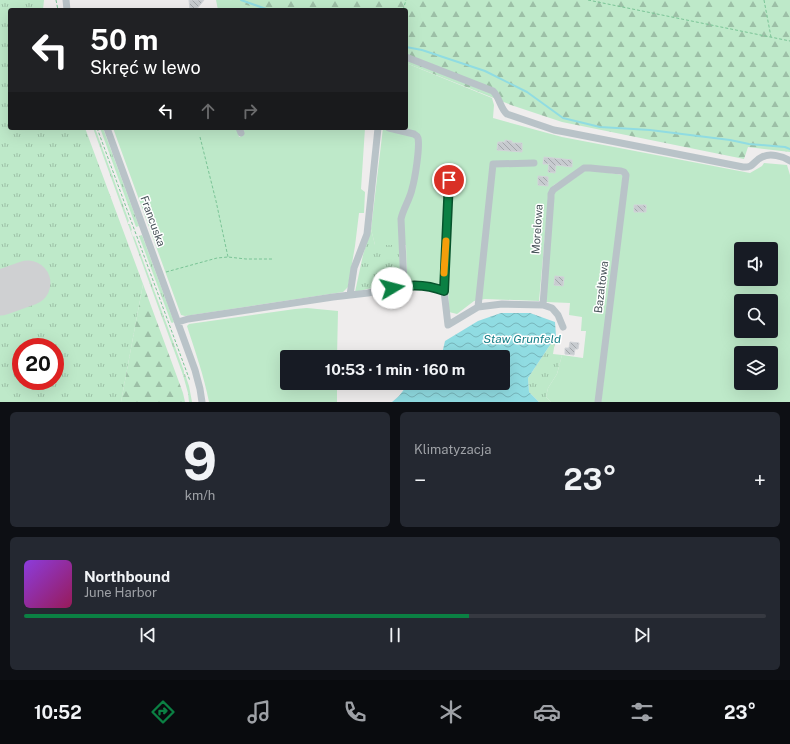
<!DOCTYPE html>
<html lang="pl">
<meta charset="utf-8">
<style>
body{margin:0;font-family:"Public Sans",sans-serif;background:#242831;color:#f1f3f6;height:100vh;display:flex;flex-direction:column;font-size:15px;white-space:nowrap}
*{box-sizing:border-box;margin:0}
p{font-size:13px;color:#9ea1a6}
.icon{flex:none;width:22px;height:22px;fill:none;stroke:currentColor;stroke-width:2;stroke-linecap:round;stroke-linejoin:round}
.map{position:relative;height:402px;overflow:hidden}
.panel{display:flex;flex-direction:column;gap:10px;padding:10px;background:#0d0f14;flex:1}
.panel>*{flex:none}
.top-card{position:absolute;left:8px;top:8px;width:400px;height:122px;border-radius:4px;box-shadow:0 4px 16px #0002;background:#202124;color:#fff;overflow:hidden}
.buttons{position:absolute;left:734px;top:242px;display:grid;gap:8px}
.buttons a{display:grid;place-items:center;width:44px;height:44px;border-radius:4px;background:#171b24;box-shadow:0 4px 16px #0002;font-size:20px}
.speed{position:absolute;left:12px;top:338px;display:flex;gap:8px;font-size:20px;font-weight:700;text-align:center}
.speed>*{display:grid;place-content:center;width:52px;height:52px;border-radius:50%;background:#171b24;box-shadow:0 4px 16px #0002;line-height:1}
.speed .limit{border:6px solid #d22;background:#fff;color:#111}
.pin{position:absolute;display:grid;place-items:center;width:34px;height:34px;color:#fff;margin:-17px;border:2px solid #fff;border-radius:50%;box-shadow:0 1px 4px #0007}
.me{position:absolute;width:44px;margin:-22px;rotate:82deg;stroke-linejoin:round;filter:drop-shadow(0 0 3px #0008)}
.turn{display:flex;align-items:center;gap:14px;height:84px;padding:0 16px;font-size:18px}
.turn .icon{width:52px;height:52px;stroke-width:2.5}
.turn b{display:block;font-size:28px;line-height:34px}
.lanes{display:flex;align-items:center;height:38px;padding:0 16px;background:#0003;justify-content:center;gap:20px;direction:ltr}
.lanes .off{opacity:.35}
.big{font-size:30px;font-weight:700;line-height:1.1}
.panel .widget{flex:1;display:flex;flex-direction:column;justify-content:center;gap:6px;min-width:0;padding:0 14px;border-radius:6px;background:#242831}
.panel .dial{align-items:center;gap:0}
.dial b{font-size:52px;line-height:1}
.song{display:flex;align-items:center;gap:12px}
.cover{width:48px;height:48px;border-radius:6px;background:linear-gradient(135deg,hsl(270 70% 55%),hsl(330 70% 35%))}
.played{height:4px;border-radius:2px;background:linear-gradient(90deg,#0b8043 60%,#363941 60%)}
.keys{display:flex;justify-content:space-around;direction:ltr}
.heat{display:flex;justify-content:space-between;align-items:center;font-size:22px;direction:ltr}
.panel .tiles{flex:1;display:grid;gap:10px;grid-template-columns:1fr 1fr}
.widget:last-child{grid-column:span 2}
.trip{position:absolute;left:280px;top:350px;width:230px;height:40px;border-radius:4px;background:#171b24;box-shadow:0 4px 16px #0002;font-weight:700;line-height:40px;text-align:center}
.tabs{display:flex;height:64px;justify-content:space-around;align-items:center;background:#090b0e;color:#9ea1a6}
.tabs .icon{width:28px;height:28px}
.tabs .active{color:#0b8043}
.tabs b{font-size:18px;color:#f1f3f6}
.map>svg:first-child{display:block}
</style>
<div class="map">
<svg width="790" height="402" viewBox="0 0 790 402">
<defs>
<pattern id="grass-tufts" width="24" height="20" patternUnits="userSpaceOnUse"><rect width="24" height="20" fill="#bee9c9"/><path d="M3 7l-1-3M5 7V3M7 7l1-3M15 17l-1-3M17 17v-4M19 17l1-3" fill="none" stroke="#9cbfa6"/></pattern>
<pattern id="forest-firs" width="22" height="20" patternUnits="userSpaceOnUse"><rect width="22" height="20" fill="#bee9c9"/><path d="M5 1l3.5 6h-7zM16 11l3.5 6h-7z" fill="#9cbfa6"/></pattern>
<pattern id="water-waves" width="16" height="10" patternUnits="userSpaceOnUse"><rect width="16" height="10" fill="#90dce2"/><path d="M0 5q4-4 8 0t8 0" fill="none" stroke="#77b5ba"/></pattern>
<pattern id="building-back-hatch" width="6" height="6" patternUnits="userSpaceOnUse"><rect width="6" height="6" fill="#c7cbcf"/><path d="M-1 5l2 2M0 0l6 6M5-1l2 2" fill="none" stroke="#a3a7ab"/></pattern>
</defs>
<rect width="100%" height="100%" fill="#efeded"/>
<path fill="url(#grass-tufts)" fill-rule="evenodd" d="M0,0h44l-1,10h-33v118h75l58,156 -22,118h-121zM21,347h34v34h-34z
M93,128h2l34,93 -1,1v2h2l2,6 -1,1 2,6 1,-1 50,135v3h1l4,12 3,16h-3l-1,-9 -5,-18z
M100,128h3l36,98 -3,1z
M371,229l4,16h24l2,36 -46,11 8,-37z
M142,235l32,87 -2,1 -1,-1 -32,-86z
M556,336l-3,18 9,1 -5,19 -9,14 -2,9 5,5h-12l-10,-10 -1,-14z"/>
<path fill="url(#forest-firs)" d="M229,0h561v152l-42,-5 -4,12 -182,-37 -51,-17 -105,-42v-53h-149z
M143,284l40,109 2,9h-64z"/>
<path fill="#bee9c9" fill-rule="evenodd" d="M216,0h14l27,8v2h-39z
M406,63l86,35 2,7 -1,13 69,19 188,36 12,-7 2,-3 23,2 3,10v227h-189l27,-230 -44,-6 -30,19 -5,7 -10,109 -54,-2 -11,2 -17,13 -8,-2 -1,-24 -9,-4 -29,-1 -3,-3 -1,-35h-31l-4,-16 12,-101h23zM741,249h30v30h-30zM741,301h30v30h-30zM741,353h30v30h-30z
M113,128h124l2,9 5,-2 -2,-7h123l-4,61 4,3 -1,21h-5l-4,33 -7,41 -5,5 -158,24 -4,-1z
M588,170l35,5 -27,227h-45l-5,-5 2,-9 9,-14 5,-19 21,3 3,-27h-5l1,-14 -13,-2 1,-12 -24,-1 7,-105 2,-5 30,-21z
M307,308l31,3 -1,46h-50v26h50v19h-128c-5,-26 -14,-51 -22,-76l2,-2 106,-15z"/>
<path fill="url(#water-waves)" d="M501,313h29l25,9 1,14 -28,42 1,14 10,10h-147l7,-6 10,-13h94v-26h-63l2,-3 3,-13 33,-20z"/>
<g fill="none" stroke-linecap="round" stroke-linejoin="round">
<path stroke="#90dce2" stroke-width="2" d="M241,0l28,10
M406,47l16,3 63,21 42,21 36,26 37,9 50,3 80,10 19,4 36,3 5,2"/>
<path stroke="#cfd0d2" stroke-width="45" d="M0,293l28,-10"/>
</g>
<path fill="url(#building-back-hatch)" stroke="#d1d4d8" d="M189,0h15l-8,10h-6z
M505,140l7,1v2h10v9l-25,-2 1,-8h7z
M544,157l28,3v7l-16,-2 -1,8 -7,-1 1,-8h-6z
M538,176l10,1v9l-10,-1z
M634,205h12v7h-12z
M555,276l9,1 -1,9 -9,-1z
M570,342l9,1 -1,6h-3l-1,6 -9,-1v-6h4z"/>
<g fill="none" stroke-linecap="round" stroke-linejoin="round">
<path stroke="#7ac496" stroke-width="1" stroke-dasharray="3 2" stroke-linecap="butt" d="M56,0l2,10
M588,0l202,41
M764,0l7,37
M403,10l3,-10
M97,128l93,253
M200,137l16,64 12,56
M166,272l51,-14 11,-1 18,2h26"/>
<path stroke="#b9c3c8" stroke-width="7" d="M66,0l1,10
M406,57l87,34c7,7 7,17 14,23l47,16 11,2 178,35c11,1 10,-6 19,-10 8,-4 21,-1 28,4
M107,128l88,242 5,19 2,13
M239,128l2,5
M389,128l25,6c2,2 3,1 4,4 2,9 -3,41 -6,51 -2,10 -9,20 -11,30l3,66
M444,291l5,-111
M350,295l4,-27 13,-34 11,-106
M543,305l8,-107v-4l2,-4 31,-22h6l31,3 3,1 2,3 -28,227
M478,307l15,-143 41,-1
M178,322l10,-3 20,-3 125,-19 35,-4 36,-8h15l15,2 10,4 4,34 30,-18 24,-3 41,1 9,3 6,7 5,12"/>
</g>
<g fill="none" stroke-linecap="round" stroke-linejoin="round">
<defs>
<path id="route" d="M392,288c18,-4 35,-4 52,3l5,-111"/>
</defs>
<use href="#route" stroke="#07532c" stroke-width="10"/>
<use href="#route" stroke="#0b8043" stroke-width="7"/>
<path stroke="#f59e0b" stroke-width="7" d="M444,273l2,-32"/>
</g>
<g text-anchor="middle" stroke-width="3" stroke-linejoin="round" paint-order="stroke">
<g font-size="11" fill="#475258" stroke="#fff">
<text transform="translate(153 221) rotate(70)" y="4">Francuska</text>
<text transform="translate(537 229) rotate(-86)" y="4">Morelowa</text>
<text transform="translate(601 287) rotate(-83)" y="4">Bazaltowa</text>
</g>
<g font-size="12" font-style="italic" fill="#19828a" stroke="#fff">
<text x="522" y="343">Staw Grunfeld</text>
</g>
</g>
</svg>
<div class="buttons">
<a><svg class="icon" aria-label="sound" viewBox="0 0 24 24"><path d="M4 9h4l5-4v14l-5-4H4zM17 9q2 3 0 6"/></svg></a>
<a><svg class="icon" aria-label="search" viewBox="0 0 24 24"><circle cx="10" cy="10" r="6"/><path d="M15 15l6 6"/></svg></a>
<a><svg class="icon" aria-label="layers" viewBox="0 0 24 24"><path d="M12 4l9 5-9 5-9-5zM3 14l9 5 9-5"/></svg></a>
</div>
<div class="speed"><div class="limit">20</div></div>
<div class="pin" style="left:449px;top:180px;background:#d93025"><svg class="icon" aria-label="arrive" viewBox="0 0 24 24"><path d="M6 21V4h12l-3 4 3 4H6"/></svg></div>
<svg class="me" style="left:392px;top:288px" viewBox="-20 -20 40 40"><circle r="19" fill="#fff"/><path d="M0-13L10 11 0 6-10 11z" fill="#0b8043"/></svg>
<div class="trip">10:53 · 1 min · 160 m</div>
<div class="top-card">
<div class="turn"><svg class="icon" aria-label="left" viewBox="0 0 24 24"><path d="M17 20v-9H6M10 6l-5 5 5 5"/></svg><div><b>50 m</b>Skręć w lewo</div></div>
<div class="lanes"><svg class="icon" aria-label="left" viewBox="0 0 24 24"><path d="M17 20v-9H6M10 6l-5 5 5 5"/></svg><svg class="icon off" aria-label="ahead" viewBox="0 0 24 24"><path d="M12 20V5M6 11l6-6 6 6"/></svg><svg class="icon off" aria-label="right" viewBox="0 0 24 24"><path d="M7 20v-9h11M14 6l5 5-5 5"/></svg></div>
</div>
</div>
<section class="panel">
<div class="tiles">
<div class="widget dial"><b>9</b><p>km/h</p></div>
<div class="widget"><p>Klimatyzacja</p>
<div class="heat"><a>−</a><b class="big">23°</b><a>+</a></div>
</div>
<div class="widget">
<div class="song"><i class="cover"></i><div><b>Northbound</b><p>June Harbor</p></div></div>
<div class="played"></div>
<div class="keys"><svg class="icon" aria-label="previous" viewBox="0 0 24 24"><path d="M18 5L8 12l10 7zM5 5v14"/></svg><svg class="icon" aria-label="pause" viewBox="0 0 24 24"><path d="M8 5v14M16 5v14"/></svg><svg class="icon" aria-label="next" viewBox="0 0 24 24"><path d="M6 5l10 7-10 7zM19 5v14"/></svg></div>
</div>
</div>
</section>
<nav class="tabs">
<b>10:52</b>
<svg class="icon active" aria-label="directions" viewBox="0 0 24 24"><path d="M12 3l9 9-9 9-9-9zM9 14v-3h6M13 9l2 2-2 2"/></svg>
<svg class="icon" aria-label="music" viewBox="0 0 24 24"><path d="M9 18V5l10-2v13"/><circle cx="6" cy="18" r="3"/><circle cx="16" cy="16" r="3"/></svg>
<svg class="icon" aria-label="phone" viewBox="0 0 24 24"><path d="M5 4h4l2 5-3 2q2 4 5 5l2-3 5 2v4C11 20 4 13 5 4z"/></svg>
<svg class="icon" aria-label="climate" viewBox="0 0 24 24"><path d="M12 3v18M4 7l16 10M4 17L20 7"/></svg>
<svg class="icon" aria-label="car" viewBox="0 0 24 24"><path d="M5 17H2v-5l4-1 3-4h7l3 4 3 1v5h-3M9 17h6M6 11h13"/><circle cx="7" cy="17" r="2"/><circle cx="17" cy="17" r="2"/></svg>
<svg class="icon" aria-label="filters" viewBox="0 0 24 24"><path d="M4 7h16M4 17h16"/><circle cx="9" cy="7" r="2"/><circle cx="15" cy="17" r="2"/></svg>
<b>23°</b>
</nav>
